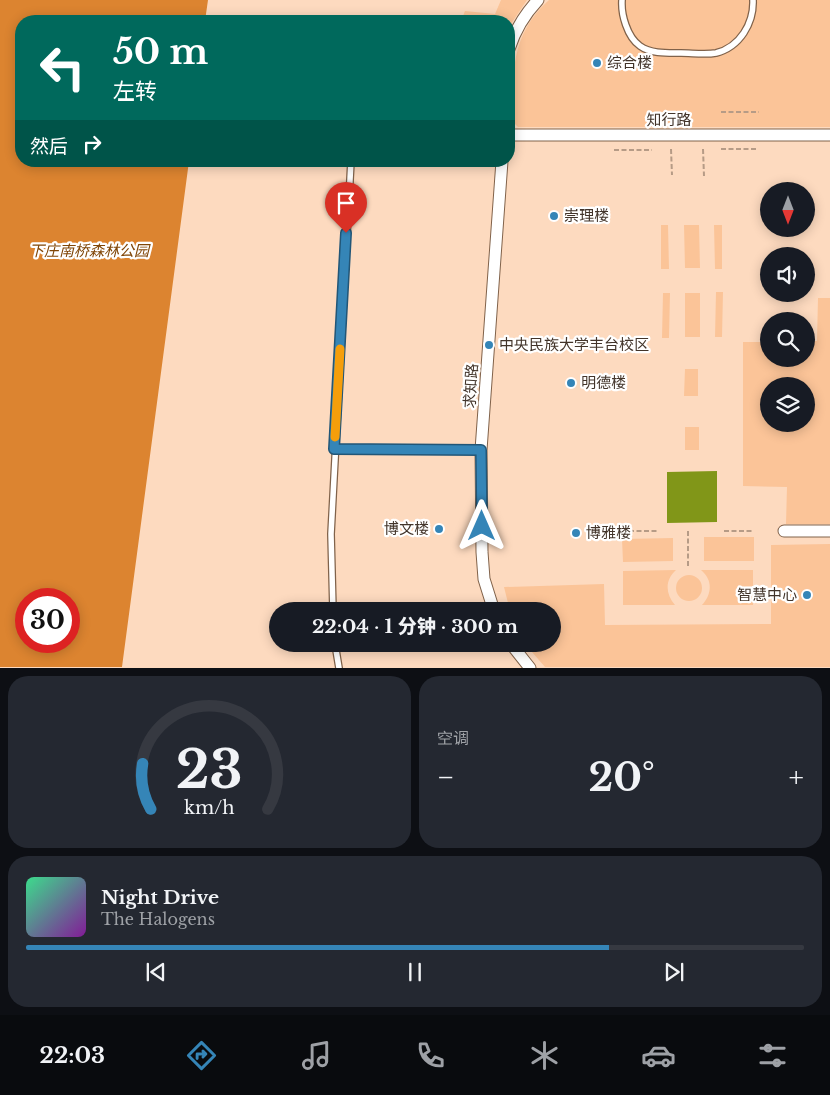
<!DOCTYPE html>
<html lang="zh">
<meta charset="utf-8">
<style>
body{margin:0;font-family:"Libre Baskerville","Noto Sans SC",serif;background:#242831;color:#f1f3f6;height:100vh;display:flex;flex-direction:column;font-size:19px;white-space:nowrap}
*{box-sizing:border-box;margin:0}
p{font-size:16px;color:#9ea1a6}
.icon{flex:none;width:28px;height:28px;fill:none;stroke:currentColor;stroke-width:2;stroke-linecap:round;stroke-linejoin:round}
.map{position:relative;height:668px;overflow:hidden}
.panel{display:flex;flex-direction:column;gap:8px;padding:8px;background:#0d0f14;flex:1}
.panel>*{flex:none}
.hud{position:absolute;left:15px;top:15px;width:500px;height:152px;border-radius:20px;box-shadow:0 2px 12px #0003;background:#00695c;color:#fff;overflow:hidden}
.needle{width:32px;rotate:180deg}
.fabs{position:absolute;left:760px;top:182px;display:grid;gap:10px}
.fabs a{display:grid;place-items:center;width:55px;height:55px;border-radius:50%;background:#171b24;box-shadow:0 2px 12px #0003;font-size:25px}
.speed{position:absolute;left:15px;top:588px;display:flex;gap:10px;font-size:25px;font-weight:700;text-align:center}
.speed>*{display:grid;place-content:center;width:65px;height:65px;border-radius:50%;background:#171b24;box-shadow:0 2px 12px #0003;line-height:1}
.speed .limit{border:8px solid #d22;background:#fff;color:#111}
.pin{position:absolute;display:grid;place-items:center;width:42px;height:42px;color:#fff;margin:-51px -21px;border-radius:50% 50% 50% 0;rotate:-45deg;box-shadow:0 0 5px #0007}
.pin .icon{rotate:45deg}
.me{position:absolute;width:55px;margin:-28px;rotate:0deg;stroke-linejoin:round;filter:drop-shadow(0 0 4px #0008)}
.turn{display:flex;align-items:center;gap:18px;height:105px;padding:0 15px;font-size:22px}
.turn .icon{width:65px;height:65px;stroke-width:2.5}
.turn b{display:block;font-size:35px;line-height:42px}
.then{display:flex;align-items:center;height:48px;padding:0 15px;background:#0003;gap:10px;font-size:19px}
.big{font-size:38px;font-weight:800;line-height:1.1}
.panel .tile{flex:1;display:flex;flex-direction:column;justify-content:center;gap:8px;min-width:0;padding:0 18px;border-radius:20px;background:#242831}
.panel .dial{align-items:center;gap:0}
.dial svg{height:130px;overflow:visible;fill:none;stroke:#363941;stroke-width:7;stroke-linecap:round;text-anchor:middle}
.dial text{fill:#f1f3f6;stroke:none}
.song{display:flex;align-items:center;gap:15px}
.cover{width:60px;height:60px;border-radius:8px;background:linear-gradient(135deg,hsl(150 70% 55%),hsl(290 70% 35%))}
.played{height:5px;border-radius:2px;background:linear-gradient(90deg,#3585b7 75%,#363941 75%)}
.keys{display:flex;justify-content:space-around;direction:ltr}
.heat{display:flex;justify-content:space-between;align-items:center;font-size:28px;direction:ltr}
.panel .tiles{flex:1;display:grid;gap:8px;grid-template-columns:1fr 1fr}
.tile:last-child{grid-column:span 2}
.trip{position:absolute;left:269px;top:602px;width:292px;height:50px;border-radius:25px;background:#171b24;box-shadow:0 2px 12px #0003;font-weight:800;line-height:50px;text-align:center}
.tabs{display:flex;height:80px;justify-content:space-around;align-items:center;background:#090b0e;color:#9ea1a6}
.tabs .icon{width:35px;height:35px}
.tabs .on{color:#3585b7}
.tabs b{font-size:22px;color:#f1f3f6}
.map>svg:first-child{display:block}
</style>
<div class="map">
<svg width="830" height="668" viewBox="0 0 830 668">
<rect width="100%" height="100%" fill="#fddabf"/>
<path fill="#fbc498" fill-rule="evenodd" d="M501,0h26l-18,27v-6h-48l4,-10 30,3z
M549,0h281v127h-312l-6,-6c1,-48 -2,-86 37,-121z
M661,225h7l1,44h-8z
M684,225h15l1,43h-15z
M714,225h8v44h-7z
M716,292h7l-1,45h-7z
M663,293h7l-1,45h-7z
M685,293h15v44h-15z
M818,298h12v226h-44l1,-37 -44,-1v-144h26v17h37v-18h11zM769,386h37v38h-37z
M685,369h13v27h-14z
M685,427h14v23h-14z
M704,537h50v24h-50z
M673,538v23l-50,1 -1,-23z
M830,544v123h-285l-20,-23h27v-33h-42l-6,-24 100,-3 1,41 166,-1v-79z
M676,570c-11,10 -11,23 -1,35h-52v-34z
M701,570h52v35h-51c10,-11 11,-25 -1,-35z
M676 588a13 13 0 1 1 26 0a13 13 0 1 1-26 0Z"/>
<path fill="#dc8430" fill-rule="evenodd" d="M0,0h208l-3,21h-184v140h168l-67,506h-122zM26,599h43v42h-43z"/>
<path fill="#819618" d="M717,471v51l-50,1v-51z"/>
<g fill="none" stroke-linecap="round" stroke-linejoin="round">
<defs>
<path id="lane" d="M622,0c-1,14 5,37 18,46 11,8 28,7 41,7 11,0 24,2 35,0 24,-6 38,-30 37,-53
M335,449l146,1
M333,611l-2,-77 20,-373
M335,644l4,24"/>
<path id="street" d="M509,49c6,-19 15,-34 29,-49
M509,135h321
M784,531h46
M494,611l-10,-32 -2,-27 -1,-102 21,-289
M511,644l19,24"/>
</defs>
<use href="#lane" stroke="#80624a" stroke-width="8"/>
<use href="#street" stroke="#80624a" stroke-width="13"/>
<path stroke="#b69b86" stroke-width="2" stroke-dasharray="5 2.5" stroke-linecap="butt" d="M721,112h38
M671,149l1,26
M703,149l1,27
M721,149h37
M614,150h38
M614,531h44
M688,531v36
M724,531h30"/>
<use href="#lane" stroke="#fff" stroke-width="5.5"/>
<use href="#street" stroke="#fff" stroke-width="11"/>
</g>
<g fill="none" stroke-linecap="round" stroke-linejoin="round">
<defs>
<path id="route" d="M346,233l-12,216 147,1 1,76"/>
</defs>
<use href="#route" stroke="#225677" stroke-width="12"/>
<use href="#route" stroke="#3585b7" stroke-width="9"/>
<path stroke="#f59e0b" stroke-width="9" d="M335,437l5,-88"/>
</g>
<g fill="#3585b7" stroke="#fff" stroke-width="2">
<circle cx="597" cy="63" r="5"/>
<circle cx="554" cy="216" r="5"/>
<circle cx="489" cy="345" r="5"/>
<circle cx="571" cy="383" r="5"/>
<circle cx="439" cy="529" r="5"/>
<circle cx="576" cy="533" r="5"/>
<circle cx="807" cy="595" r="5"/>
</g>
<g text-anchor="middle" stroke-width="4.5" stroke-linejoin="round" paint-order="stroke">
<g font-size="15" fill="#42342a" stroke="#fff" text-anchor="start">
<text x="607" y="68">综合楼</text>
<text x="564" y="221">崇理楼</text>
<text x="499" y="350">中央民族大学丰台校区</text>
<text x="581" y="388">明德楼</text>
<text x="429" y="534" text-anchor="end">博文楼</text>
<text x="586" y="538">博雅楼</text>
<text x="797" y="600" text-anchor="end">智慧中心</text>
</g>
<g font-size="15" fill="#42342a" stroke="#fff">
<text x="669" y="125">知行路</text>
<text transform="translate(471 386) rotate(-86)" y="5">求知路</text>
</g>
<g font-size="15" font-style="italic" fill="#804607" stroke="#fff">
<text x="89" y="256">下庄南桥森林公园</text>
</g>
</g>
</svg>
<div class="fabs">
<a><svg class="needle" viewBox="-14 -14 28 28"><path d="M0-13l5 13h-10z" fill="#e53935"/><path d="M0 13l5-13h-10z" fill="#9ea1a6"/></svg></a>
<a><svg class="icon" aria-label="sound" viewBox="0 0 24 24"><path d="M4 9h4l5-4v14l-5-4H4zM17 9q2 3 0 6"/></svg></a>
<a><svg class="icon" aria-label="search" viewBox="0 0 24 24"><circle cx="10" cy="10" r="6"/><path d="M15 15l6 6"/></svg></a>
<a><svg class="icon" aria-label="layers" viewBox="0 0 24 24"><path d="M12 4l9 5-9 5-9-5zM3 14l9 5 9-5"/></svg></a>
</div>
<div class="speed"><div class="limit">30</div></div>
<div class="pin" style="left:346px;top:233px;background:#d93025"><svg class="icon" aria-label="arrive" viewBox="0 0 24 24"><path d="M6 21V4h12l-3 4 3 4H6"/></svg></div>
<svg class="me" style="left:482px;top:526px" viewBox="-20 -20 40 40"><path d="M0-17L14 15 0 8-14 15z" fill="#3585b7" stroke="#fff" stroke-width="4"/></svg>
<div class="trip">22:04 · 1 分钟 · 300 m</div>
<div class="hud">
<div class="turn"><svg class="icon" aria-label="left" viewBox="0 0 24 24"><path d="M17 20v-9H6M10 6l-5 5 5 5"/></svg><div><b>50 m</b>左转</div></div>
<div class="then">然后<svg class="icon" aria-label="right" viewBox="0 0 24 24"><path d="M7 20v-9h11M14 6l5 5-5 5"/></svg></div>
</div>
</div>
<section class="panel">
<div class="tiles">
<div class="tile dial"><svg viewBox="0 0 100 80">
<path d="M14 69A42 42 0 1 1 86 69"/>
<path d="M14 69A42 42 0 0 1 9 41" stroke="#3585b7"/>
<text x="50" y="56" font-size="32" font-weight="700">23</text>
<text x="50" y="72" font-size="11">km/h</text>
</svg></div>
<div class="tile"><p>空调</p>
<div class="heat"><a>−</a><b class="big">20°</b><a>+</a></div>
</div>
<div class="tile">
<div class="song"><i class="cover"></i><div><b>Night Drive</b><p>The Halogens</p></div></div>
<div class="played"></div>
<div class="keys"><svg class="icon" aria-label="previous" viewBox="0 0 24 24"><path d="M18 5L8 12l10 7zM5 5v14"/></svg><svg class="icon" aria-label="pause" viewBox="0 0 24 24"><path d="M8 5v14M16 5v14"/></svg><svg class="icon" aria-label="next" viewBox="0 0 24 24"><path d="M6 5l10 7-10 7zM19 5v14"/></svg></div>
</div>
</div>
</section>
<nav class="tabs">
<b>22:03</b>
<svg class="icon on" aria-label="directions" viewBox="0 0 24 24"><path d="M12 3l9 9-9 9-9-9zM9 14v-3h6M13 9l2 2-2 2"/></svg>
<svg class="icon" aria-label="music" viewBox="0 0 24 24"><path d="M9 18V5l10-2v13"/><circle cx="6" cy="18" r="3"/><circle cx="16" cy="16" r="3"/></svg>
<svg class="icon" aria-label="phone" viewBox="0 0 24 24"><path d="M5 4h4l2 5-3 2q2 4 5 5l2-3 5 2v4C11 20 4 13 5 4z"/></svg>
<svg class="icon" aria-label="climate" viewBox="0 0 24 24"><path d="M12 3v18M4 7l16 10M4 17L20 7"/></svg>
<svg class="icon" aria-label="car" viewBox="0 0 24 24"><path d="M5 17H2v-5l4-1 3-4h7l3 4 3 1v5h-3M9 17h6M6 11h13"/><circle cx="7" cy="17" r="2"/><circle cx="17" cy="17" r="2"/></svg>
<svg class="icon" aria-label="filters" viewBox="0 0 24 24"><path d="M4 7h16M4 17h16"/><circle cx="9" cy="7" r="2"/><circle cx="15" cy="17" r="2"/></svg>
</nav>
